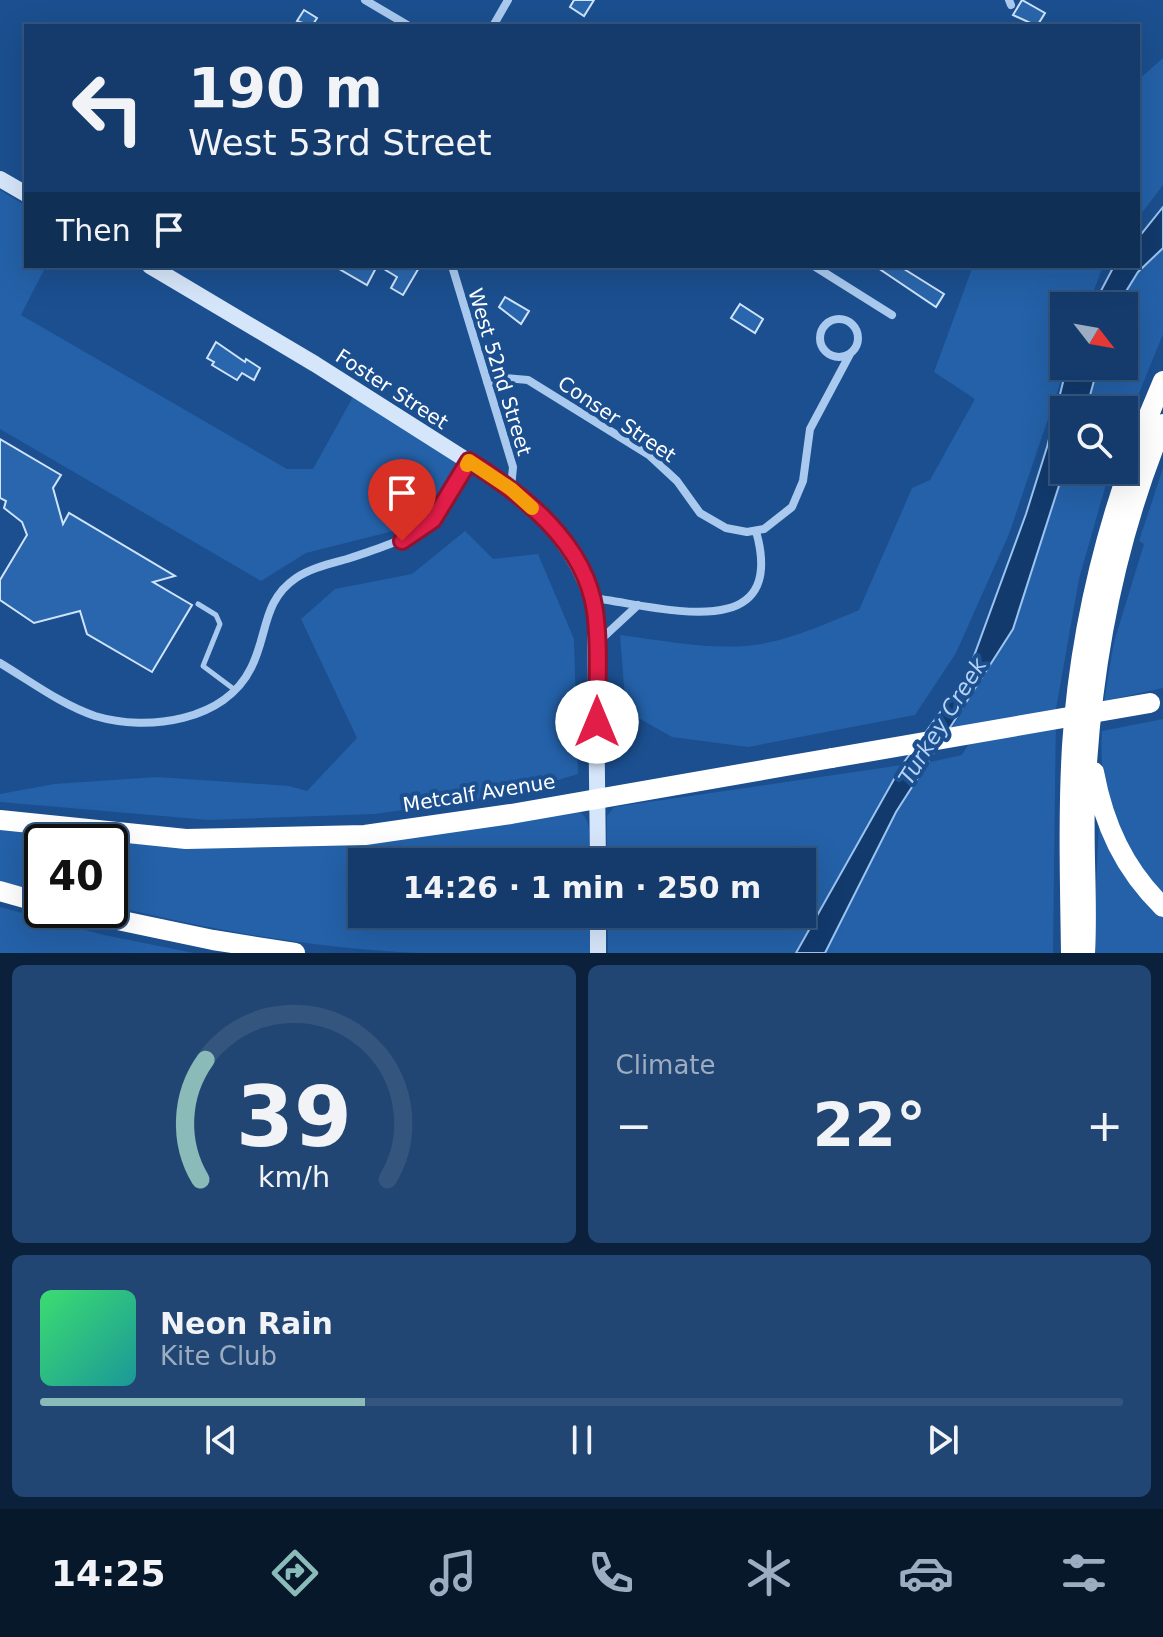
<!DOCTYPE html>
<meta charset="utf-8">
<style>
body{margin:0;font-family:"DejaVu Sans",sans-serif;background:#214673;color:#f1f3f6;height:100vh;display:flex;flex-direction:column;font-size:30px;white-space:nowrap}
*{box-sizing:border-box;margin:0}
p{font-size:26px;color:#9dadc1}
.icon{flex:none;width:44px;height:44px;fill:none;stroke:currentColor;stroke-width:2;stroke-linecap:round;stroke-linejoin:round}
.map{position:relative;height:953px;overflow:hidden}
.drawer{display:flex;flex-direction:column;gap:12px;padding:12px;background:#0b203b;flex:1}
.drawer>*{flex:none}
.top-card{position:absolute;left:24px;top:24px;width:1116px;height:244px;border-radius:0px;box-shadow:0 8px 32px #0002,0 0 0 2px #33557e;background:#143b6b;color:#f1f3f6;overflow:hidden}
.needle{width:52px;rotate:121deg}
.controls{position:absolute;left:1050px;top:292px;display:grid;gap:16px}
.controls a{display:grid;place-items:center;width:88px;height:88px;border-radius:0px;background:#143b6b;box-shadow:0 8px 32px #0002,0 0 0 2px #33557e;font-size:40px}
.speed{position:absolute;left:24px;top:824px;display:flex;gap:16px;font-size:40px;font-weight:700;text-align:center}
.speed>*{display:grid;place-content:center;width:104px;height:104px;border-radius:50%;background:#143b6b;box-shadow:0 8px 32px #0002,0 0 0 2px #33557e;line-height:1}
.speed .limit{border:4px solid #111;border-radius:12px;background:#fff;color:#111}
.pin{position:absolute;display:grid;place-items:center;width:68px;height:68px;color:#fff;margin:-82px -34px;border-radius:50% 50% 50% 0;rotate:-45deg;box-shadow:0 0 8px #0007}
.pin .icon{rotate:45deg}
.me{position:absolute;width:88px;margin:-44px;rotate:0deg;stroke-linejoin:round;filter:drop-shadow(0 0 6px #0008)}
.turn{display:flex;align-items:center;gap:28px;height:168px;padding:0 32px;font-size:36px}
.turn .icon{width:104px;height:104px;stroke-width:2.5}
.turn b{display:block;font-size:56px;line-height:68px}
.then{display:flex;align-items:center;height:76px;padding:0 32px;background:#0003;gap:16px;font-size:30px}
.big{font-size:60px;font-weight:600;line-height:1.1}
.drawer .widget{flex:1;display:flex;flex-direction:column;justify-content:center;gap:12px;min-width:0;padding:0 28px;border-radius:12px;background:#214673}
.drawer .dial{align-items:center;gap:0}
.dial svg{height:208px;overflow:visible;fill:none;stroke:#33557e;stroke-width:7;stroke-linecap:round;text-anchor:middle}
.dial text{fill:#f1f3f6;stroke:none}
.song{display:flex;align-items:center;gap:24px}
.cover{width:96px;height:96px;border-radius:12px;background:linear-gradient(135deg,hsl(140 70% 55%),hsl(180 70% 35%))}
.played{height:8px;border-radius:4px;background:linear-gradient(90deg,#8bbbb9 30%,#33557e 30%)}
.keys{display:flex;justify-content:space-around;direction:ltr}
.heat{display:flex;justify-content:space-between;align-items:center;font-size:44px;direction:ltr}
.drawer .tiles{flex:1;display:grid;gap:12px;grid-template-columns:1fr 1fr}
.widget:last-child{grid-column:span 2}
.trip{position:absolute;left:348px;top:848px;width:468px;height:80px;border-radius:0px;background:#143b6b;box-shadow:0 8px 32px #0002,0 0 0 2px #33557e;font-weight:600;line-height:80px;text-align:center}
.menu{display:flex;height:128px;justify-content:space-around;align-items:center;background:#08182b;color:#9dadc1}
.menu .icon{width:56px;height:56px}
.menu .current{color:#8bbbb9}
.menu b{font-size:36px;color:#f1f3f6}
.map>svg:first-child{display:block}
</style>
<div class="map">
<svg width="1163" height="953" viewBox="0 0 1163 953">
<rect width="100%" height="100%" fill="#1b4f8f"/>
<path fill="#2461a8" d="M1163,58v127l-25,33v-138z
M0,190l26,16v60h20l-25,49 266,154h26l41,-74 103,68 -5,14 -24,37 -5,-2 -26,18 -91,23 -45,28 -261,-152z
M1163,248v86l-39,96v-20h-38l12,-44h26v-60h-7l21,-34z
M973,266h130l-15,40h-24l2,60 -57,168 -53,119 -41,62 -167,32 -76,-10 -46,-26 -6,-76c40,5 84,14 125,11 39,-3 78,-21 114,-36l53,-122 18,-8 45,-81 -41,-27z
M1163,468v220l-59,13 10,-59 30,-98 -5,-3z
M1064,470h46l-31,109 -23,130 -3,244h-228l71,-141 30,-49 36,-8 19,-31 -29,4 61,-99z
M465,531l28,28 45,-5 36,85 4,135 -70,21 -133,19 -166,6 -209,-18v-8l54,-10 103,-7 132,9 18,5 50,-53 -56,-119 34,-30 77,-15z
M1163,719v176c-42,-43 -66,-104 -61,-164z
M902,765l-106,188h-188v-39h194v-52h-195v-46l7,-9z
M575,810c20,6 14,34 14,52h-227v52h228v39c-57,0 -114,0 -171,0 -103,-4 -209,-23 -309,-48v-63l131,6 75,-2z
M1099,822l64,89v42h-70z
M0,828l106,14h-64v48l-42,-7z
M0,907l104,28 90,18h-194z"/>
<path fill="#123a6d" stroke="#9cc4f0" stroke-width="2" d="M1163,207v41l-25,24 -21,34h-24l21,-40h24v-28z
M1067,366h31l-12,44h-22v60l-51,159 -117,183 -71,141h-29l106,-188 65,-90 59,-161 21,-67z"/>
<path fill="#2a66ad" stroke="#cfe3fa" stroke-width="2" d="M574,0h20l-10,16 -14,-9z
M1022,0l23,13 -8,13 -24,-11z
M304,10l13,8 -5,8 -15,-5z
M334,266h43l-10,19z
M379,266h41l-17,29 -12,-7 6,-11z
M875,266h31l-2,3 40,25 -8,13z
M505,297l24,14 -8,13 -22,-17z
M740,304l23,15 -8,14 -24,-15z
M216,342l29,20 1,-3 14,9 -6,12 -12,-7 -5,7 -25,-15 2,-3 -7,-4z
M0,439l61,36 -8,13 10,36 6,-11 106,63 -22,6 39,23 -40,67 -65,-38 -7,-23 -46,12 -34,-23v-20l27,-45 -5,-13 -18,-14 2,-7 -6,-3z"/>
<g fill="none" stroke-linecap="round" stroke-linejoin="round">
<path stroke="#a9c9ee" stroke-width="5" d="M198,604l18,11 4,9 -17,42 32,24"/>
<path stroke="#a9c9ee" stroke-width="8" d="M365,0l44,26
M1009,0l2,5
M493,26l15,-26
M452,266l61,201 -2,21
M814,266l78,49
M820 338a19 19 0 1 1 38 0a19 19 0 1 1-38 0Z
M487,382l18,-4 23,2 121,75 28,26 23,32 26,15 21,4 17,-3 28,-22 11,-26 7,-52 40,-75
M592,598c64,7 197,51 164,-67
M597,643l41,-38
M0,663c30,18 62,42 95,53 53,16 130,5 156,-48 17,-33 11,-67 45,-90 15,-10 33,-14 51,-19 70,-23 87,-29 121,-97"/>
<path stroke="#d6e6fa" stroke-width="16" d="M0,179l26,15
M150,266l165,98 178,113c49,33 89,76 102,135l3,250
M598,914v39"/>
<path stroke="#fff" stroke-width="20" d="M1094,772c10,53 30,97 69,135
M0,820l186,19 179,-4 146,-21 321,-56
M0,891l42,12
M70,910l143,30 82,13
M1071,953c-1,-69 -3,-138 1,-207 8,-126 41,-250 91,-365
M1085,953c3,-51 -2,-102 0,-153 5,-128 29,-257 78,-376"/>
<path stroke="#fff" stroke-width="20" d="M832,758l318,-55"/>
</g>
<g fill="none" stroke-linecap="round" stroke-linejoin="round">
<defs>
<path id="route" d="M402,541l31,-21 36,-59c55,34 116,82 126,150 5,36 2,75 2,111"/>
</defs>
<use href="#route" stroke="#92132f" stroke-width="20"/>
<use href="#route" stroke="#e11d48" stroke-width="14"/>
<path stroke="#f59e0b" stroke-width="14" d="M467,465l2,-4 42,28 21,19"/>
</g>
<g text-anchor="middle" stroke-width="8" stroke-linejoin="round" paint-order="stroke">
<g font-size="20" fill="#fff" stroke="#1b4f8f">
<text transform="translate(500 372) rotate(73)" y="7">West 52nd Street</text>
<text transform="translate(392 389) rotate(33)" y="7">Foster Street</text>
<text transform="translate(617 419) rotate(34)" y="7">Conser Street</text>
<text transform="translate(479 793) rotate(-9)" y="7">Metcalf Avenue</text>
</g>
<g font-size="22" font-style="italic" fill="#b5d3f5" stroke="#1b4f8f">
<text transform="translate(942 721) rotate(-58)" y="8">Turkey Creek</text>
</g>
</g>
</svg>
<div class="controls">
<a><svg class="needle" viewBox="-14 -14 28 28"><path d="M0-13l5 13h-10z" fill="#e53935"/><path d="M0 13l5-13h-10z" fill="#9dadc1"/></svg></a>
<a><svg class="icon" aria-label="search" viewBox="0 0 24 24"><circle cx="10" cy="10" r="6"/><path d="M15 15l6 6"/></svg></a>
</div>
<div class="speed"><div class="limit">40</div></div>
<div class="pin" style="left:402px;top:541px;background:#d93025"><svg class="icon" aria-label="arrive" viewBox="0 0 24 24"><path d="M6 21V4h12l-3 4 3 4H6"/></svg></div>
<svg class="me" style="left:597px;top:722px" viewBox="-20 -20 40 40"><circle r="19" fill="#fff"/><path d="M0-13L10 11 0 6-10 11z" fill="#e11d48"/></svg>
<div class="trip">14:26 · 1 min · 250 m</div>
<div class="top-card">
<div class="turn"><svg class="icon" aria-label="left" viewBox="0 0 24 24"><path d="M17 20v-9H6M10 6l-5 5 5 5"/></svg><div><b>190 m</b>West 53rd Street</div></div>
<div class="then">Then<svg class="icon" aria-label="arrive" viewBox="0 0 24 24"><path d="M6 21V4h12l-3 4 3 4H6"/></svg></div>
</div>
</div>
<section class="drawer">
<div class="tiles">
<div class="widget dial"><svg viewBox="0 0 100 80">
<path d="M14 69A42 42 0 1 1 86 69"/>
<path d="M14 69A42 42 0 0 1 16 23" stroke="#8bbbb9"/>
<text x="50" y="56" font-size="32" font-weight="700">39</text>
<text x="50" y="72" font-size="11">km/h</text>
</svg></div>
<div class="widget"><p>Climate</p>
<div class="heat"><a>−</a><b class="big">22°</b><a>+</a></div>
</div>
<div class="widget">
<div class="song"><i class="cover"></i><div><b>Neon Rain</b><p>Kite Club</p></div></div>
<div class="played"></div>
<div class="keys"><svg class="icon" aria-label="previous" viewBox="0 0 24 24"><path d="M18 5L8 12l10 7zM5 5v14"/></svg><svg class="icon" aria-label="pause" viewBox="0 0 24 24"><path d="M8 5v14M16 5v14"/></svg><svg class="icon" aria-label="next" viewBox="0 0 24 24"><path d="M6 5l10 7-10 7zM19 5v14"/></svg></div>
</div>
</div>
</section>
<nav class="menu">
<b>14:25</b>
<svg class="icon current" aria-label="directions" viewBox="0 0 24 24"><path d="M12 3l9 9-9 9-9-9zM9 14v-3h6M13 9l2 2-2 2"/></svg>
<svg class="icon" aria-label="music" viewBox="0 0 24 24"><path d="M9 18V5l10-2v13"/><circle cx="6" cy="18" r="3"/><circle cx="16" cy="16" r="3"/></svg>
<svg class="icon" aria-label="phone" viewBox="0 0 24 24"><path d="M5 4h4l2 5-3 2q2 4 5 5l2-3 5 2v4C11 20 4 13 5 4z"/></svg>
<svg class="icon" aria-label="climate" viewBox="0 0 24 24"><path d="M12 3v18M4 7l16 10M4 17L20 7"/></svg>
<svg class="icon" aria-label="car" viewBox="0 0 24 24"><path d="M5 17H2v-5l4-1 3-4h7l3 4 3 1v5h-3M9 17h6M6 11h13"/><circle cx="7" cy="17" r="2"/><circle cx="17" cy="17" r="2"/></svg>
<svg class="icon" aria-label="filters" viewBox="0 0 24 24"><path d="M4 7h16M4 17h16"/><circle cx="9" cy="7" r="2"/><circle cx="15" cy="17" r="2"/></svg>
</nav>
